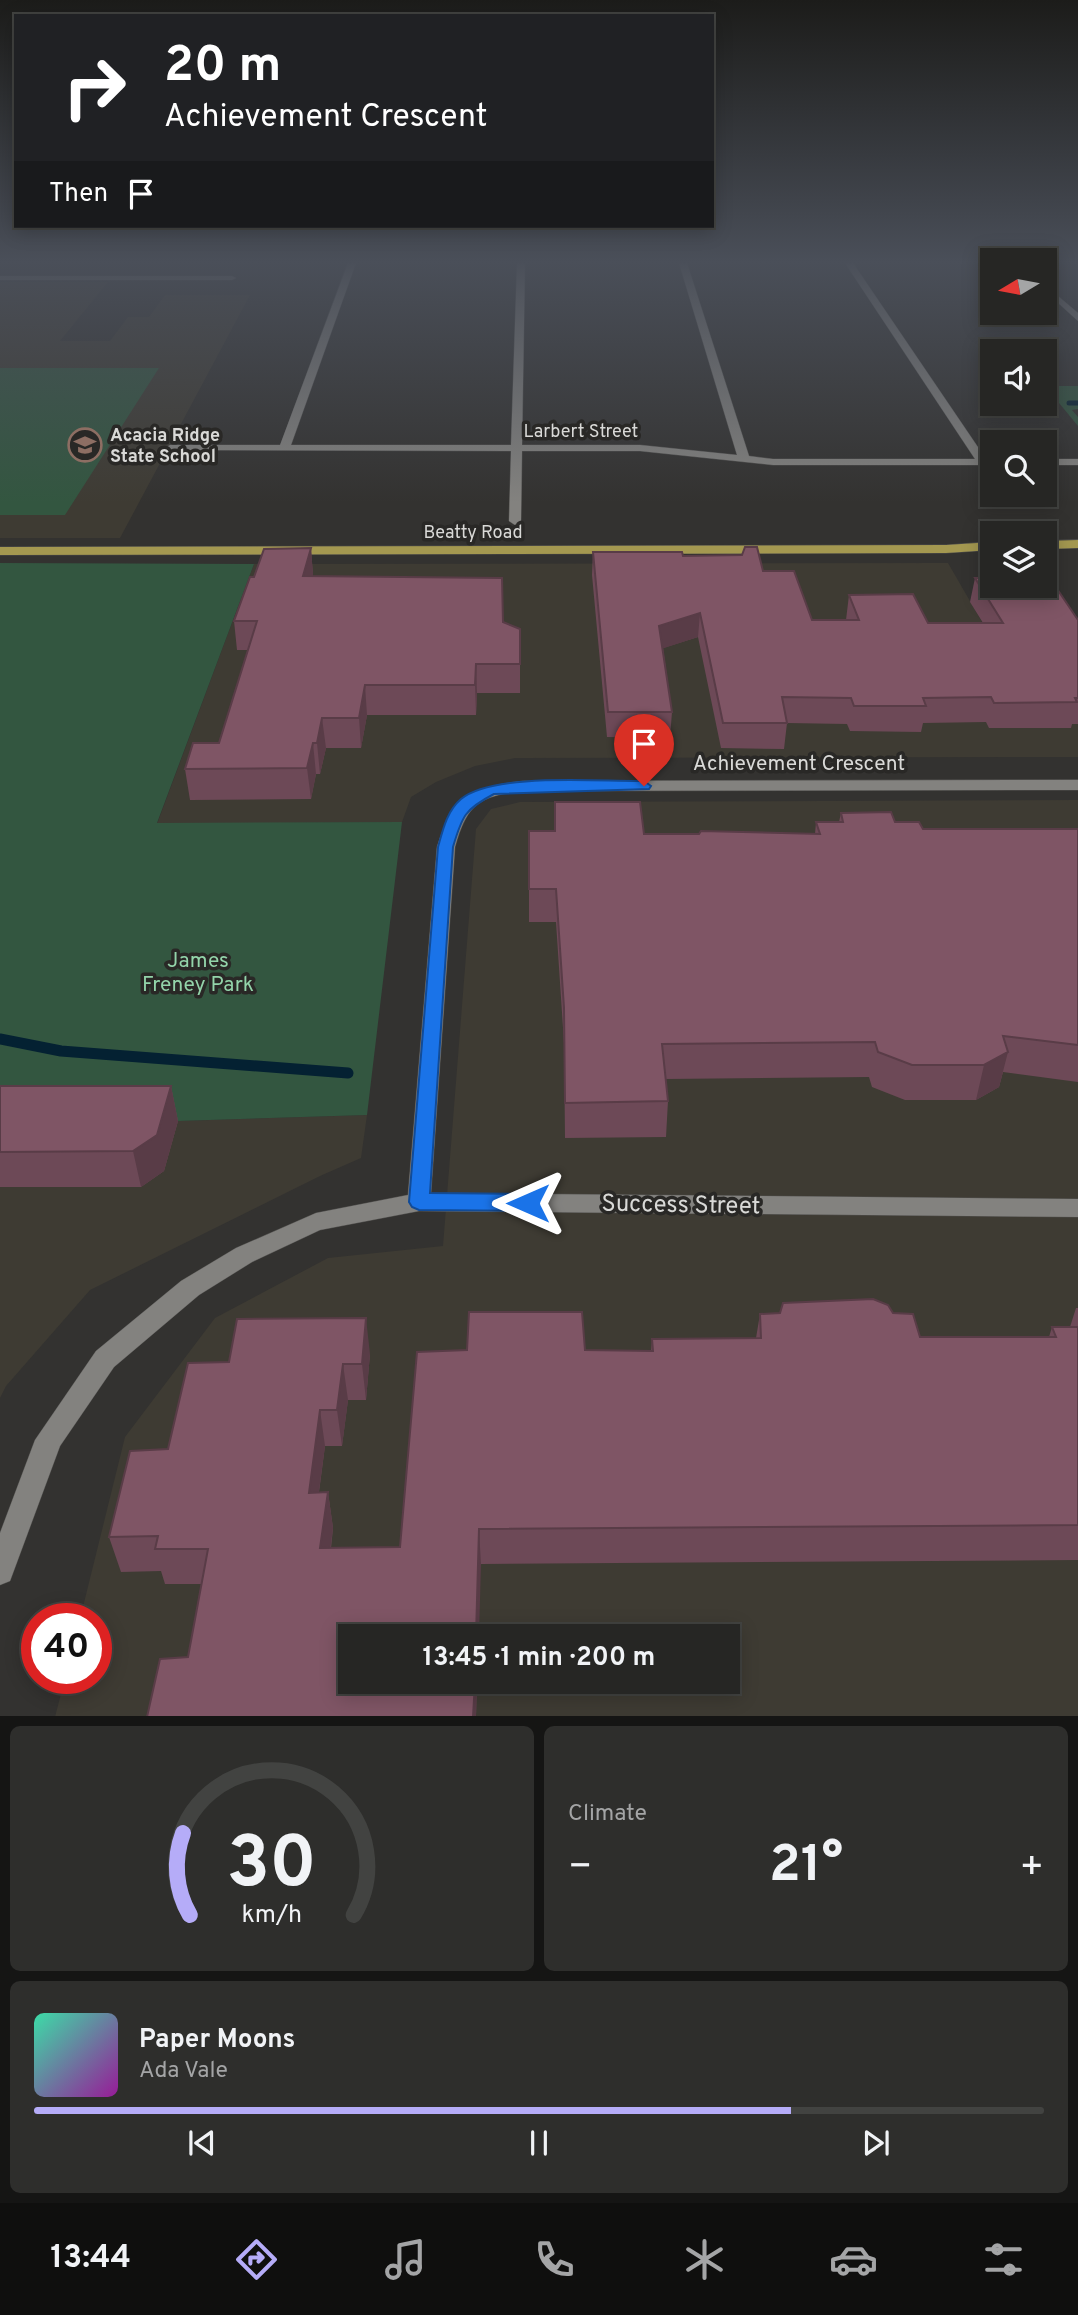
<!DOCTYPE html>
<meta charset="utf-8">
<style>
body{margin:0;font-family:Overpass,sans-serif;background:#2e2e2c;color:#f1f3f6;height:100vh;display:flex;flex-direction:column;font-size:26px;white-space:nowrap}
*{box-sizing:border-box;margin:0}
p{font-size:23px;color:#a4a5a6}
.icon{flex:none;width:38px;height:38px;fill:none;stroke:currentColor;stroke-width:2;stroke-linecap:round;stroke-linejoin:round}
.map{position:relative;height:1716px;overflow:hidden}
.drawer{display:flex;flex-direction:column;gap:10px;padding:10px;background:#151514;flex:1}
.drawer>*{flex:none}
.guide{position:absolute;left:14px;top:14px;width:700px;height:214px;border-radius:0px;box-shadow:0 4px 18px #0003,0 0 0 2px #424341;background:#202124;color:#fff;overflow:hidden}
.needle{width:46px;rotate:260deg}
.controls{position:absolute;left:980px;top:248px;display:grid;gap:14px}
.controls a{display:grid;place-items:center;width:77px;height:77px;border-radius:0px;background:#262624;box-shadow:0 4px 18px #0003,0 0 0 2px #424341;font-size:35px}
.speed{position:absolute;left:21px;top:1603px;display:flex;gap:14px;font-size:35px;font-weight:700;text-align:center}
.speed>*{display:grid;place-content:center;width:91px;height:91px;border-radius:50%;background:#262624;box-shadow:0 4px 18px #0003,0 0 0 2px #424341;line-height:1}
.speed .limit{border:10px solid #d22;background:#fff;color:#111}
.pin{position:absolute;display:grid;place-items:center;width:60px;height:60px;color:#fff;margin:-72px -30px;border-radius:50% 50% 50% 0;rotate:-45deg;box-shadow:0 0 7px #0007}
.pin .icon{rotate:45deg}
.me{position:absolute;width:77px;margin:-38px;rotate:270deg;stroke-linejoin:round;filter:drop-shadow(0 0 5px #0008)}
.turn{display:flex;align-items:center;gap:24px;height:147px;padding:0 35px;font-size:32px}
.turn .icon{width:91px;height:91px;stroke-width:2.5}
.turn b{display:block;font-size:49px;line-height:60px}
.then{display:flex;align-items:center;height:66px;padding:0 35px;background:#0003;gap:14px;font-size:26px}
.big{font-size:52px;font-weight:700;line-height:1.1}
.drawer .widget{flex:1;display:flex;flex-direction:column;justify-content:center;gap:10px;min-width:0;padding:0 24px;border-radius:10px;background:#2e2e2c}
.drawer .dial{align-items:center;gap:0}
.dial svg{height:182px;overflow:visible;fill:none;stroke:#424341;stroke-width:7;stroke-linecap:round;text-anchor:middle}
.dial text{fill:#f1f3f6;stroke:none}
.song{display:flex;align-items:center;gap:21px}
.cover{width:84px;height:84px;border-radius:10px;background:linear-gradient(135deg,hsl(160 70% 55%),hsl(300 70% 35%))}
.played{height:7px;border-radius:4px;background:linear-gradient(90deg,#b5acf8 75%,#424341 75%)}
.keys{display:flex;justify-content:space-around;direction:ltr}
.heat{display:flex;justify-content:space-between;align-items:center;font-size:38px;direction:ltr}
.drawer .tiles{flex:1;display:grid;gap:10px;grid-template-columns:1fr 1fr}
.widget:last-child{grid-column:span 2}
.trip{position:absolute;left:338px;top:1624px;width:402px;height:70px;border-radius:0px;background:#262624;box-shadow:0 4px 18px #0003,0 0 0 2px #424341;font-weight:700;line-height:70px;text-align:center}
.tabs{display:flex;height:112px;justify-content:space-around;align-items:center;background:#0f0f0e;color:#a4a5a6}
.tabs .icon{width:49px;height:49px}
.tabs .active{color:#b5acf8}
.tabs b{font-size:32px;color:#f1f3f6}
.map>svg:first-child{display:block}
</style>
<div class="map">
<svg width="1078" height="1717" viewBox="0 0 1078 1717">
<rect width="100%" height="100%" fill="#333230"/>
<path fill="#3e3b33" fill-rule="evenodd" d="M0,282h108l-48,59h50l18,-24h21l16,-22h85l-130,243h-120z
M948,563l41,71 89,-1v124l-563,1 -40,8 -39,16 -25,15 -9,25 -245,2 97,-260z
M1078,800v916l-1023,1 10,-39h31v-59h-16l45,-182 90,-119 113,-60 115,-12 33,-417 15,-20 29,-7zM350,1636h378v46h-378z
M367,1115l-6,43 -41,18 -230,114 -84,96 -6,12v-277h178z"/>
<path fill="#335640" d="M0,368h159l-94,147h-65z
M1045,386h33v23l-6,1 6,7v9z
M0,563l254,1 -97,259 245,-1 -35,293 -189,6h-178z"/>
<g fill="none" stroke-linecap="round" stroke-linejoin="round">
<path stroke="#042132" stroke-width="5" d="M1069,403h9"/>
<path stroke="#042132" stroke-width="11" d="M0,1039l61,12 287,22"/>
<defs>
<path id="minor" d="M348,263h8l-65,182h220l6,-182h8l-3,182h118l97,10 -58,-192h8l62,193 24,3h202l-130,-196h8l133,196h6v6h-219l-133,-14h-118l-1,70 -6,4 -6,-4 2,-70 -345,-1 -1,-2 5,-3h110z
M0,276h232l4,2 -4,2h-232z
M1045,285l33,28v8l-33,-30z
M1045,459h33v6h-33z
M1078,780v10l-555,1c-44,5 -56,13 -68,56l-24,346 647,6v18l-659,-6 -99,19 -68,32 -53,33 -85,72 -54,79 -50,135 -10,4v-52l35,-93 61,-89 85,-70 55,-33 80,-35 92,-18 29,-348c16,-51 35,-60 86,-66z"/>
<path id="major" d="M1078,540v8l-33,1v-8z
M992,542v8l-46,3 -946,2v-8l946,-2z"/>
</defs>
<use href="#minor" stroke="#504f4d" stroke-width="1"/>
<use href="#major" stroke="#504f4d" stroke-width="1"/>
<use href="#minor" fill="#83827f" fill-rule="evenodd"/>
<use href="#major" fill="#a49850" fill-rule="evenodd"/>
</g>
<path fill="#6d4957" d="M311,548l2,28 190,46 17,7v64h-43l-1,22h-109l-6,33h-35l-6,26h-4l-5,25 -121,1 -5,-31 34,-26 29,-93h-11l-3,-29 20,-44z
M593,552l90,4 80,15 49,49h34l3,-25 79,28h55l-13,-21 5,-24 103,42v104h-6l-1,4h-82l-3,-6 -63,1 -2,9 -71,-1 -3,-7 -60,-1 -3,26 -63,-1 -23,-111 -35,11 9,64 -2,26 -63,-1 -15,-162z
M841,813l54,9 28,7h155v253l-75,-10 -4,15 -23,13h-71l-33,-13 -3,-10 -203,2 2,22 -2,36 -101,1 -1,-95 -8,-121h-27v-91l115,3h171l1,-12h23z
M0,1086h171l7,35 -14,50 -23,16h-141z
M1076,1308h2v252l-597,4 -131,118h127l-1,35 -288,-60 13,-73h-36l-4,-13 -40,1 -12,-35 120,-175 141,-8 -4,46h-18l-6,46h-17l-6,46h9l5,36 -2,20 69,-1 185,-197 66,1 1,-12 104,-1 4,-24 133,-1 27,24h129l3,-10h18z"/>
<path fill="#593c47" d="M311,548l2,27 -8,29 -2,-28z
M700,613l-2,24 -40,13 1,-24z
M476,664l1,29 -1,22 -1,-30z
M365,685l2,30 -6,33 -2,-30z
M322,718l4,30 -6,26 -3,-31z
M313,743l3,31 -5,25 -4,-31z
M1008,1052l-9,35 -23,13 8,-35z
M171,1086l7,35 -14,50 -23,16 -8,-36z
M366,1318l4,36 -4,46 -4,-36z
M343,1364l5,36 -6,46 -5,-36z
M320,1410l5,36 -11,82 -5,-35z
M328,1492l5,36 -7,55 -6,-35z
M479,1529l2,35 -2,72h-3z
M475,1682h2l-1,35h-3z"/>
<path fill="#7f5565" stroke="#593c47" stroke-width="2" d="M745,547h12l6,24h31l18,49h47l-10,-25 64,-1 15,29h75l-28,-45h17v8h53v-9h4l29,43v78h-3l2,4 -83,1 -3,-6 -68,1 3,8h-72l-3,-8 -69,-1 5,26h-64l-23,-110 -41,13 13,86h-64l-15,-160h89l1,4 59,-1z
M311,548l-8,28 199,2 1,44 17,7v35h-44l-1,21h-110l-6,33h-37l-5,25h-4l-6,25 -122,1 8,-26h26l38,-122h-23l16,-44h4l10,-28z
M555,802h85l4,32h55l2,-3 119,3 -4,-12h27l-2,-9 50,-1 4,10h24l4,7h155v216l-75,-9 5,16 -24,13h-72l-34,-13 -3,-10 -213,2 6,57 -103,2 -1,-95 -8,-119h-27v-58h26z
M0,1086h171l-14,49 -24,16 -133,1z
M873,1299l15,6 5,8 20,1 7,23h136l-4,-10h26v198l-599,4 -3,107h-126v46h125l-2,35h-326l13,-58 28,-2 20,-108h-53l3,-13 -49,1 21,-86 38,-2 20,-86 41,-1 8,-43 129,-1 -4,46h-19l-6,46h-17l-11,83 19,-1 -8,56 80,-1 17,-195 50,-2 2,-38h113l3,38 68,1 -1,-12 109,-1 -1,-24 20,-1 3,-10z"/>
<linearGradient id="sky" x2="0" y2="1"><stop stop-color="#1c1c1a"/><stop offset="0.52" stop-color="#4a4f59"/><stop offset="1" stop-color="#4a4f59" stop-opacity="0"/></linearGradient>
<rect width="1078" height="503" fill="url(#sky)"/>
<path fill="#1a73e8" stroke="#114b97" stroke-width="2" d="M644,781l7,5 -2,3 -155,5c-29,15 -32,22 -41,53l-23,346 98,1 8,3 3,6 -3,5 -8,3 -109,-1 -7,-3 -3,-5 29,-355c5,-18 9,-36 23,-48 33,-27 139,-17 183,-18z"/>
<defs>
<symbol id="school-ring" viewBox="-11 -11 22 22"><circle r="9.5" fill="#292826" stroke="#8d6e63" stroke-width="1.5"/><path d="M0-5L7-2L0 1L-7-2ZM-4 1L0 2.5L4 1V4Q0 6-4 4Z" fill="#8d6e63"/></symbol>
</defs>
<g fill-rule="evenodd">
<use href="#school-ring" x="66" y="426" width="38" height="38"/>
</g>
<g text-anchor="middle" stroke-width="7" stroke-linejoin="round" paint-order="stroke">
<g font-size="18" fill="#d9d9d7" stroke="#292826">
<text x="581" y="437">Larbert Street</text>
<text x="473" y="538">Beatty Road</text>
</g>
<g font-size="18" font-weight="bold" fill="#d9d9d7" stroke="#292826" text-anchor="start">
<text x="110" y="441">Acacia Ridge<tspan x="110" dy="21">State School</tspan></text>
</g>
<g font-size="21" fill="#d9d9d7" stroke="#292826">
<text x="799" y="770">Achievement Crescent</text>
</g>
<g font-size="21" fill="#93d4aa" stroke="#292826">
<text x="198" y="967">James<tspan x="198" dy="24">Freney Park</tspan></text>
</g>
<g font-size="24" fill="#d9d9d7" stroke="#292826">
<text transform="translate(681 1204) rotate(1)" y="8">Success Street</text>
</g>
</g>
</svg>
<div class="controls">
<a><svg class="needle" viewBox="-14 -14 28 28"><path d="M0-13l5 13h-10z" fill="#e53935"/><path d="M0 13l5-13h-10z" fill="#a4a5a6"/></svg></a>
<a><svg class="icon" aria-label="sound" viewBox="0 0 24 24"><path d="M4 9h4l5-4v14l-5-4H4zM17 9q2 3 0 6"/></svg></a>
<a><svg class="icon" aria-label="search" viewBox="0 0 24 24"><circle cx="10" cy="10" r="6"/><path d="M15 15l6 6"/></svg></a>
<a><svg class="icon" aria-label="layers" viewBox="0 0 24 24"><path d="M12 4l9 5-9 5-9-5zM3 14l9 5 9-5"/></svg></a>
</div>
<div class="speed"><div class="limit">40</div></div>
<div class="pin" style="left:644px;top:786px;background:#d93025"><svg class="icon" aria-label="arrive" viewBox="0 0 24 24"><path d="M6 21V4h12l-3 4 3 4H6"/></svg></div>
<svg class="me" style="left:528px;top:1203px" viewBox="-20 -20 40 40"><path d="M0-17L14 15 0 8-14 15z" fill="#1a73e8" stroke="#fff" stroke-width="4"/></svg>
<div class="trip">13:45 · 1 min · 200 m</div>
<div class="guide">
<div class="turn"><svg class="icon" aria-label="right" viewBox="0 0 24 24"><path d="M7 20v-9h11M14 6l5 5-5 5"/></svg><div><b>20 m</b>Achievement Crescent</div></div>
<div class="then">Then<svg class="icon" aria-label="arrive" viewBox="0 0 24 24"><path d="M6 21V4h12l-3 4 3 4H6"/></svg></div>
</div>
</div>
<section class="drawer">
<div class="tiles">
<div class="widget dial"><svg viewBox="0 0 100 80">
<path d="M14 69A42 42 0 1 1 86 69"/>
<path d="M14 69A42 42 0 0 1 11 33" stroke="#b5acf8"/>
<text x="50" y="56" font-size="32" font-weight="700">30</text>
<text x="50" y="72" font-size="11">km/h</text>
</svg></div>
<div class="widget"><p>Climate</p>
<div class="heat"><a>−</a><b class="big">21°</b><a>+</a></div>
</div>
<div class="widget">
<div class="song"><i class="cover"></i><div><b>Paper Moons</b><p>Ada Vale</p></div></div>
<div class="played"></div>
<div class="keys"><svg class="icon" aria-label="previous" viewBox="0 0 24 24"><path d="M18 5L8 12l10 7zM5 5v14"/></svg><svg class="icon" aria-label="pause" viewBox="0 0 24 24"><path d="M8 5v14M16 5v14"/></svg><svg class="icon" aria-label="next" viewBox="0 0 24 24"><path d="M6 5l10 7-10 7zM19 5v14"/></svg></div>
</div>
</div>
</section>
<nav class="tabs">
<b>13:44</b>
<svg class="icon active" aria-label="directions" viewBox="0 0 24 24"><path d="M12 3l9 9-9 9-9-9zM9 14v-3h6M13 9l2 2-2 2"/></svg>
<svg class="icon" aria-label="music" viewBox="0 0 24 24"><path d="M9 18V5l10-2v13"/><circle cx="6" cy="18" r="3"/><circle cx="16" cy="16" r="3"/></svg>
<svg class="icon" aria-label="phone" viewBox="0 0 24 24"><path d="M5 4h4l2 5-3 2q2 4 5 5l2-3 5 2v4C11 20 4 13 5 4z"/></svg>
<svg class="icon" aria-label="climate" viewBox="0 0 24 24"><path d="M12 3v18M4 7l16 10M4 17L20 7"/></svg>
<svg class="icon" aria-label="car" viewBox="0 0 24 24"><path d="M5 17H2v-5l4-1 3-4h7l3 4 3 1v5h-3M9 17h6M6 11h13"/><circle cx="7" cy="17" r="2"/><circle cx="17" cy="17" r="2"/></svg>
<svg class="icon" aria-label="filters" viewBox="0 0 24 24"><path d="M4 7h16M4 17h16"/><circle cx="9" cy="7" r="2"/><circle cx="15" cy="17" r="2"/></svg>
</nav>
